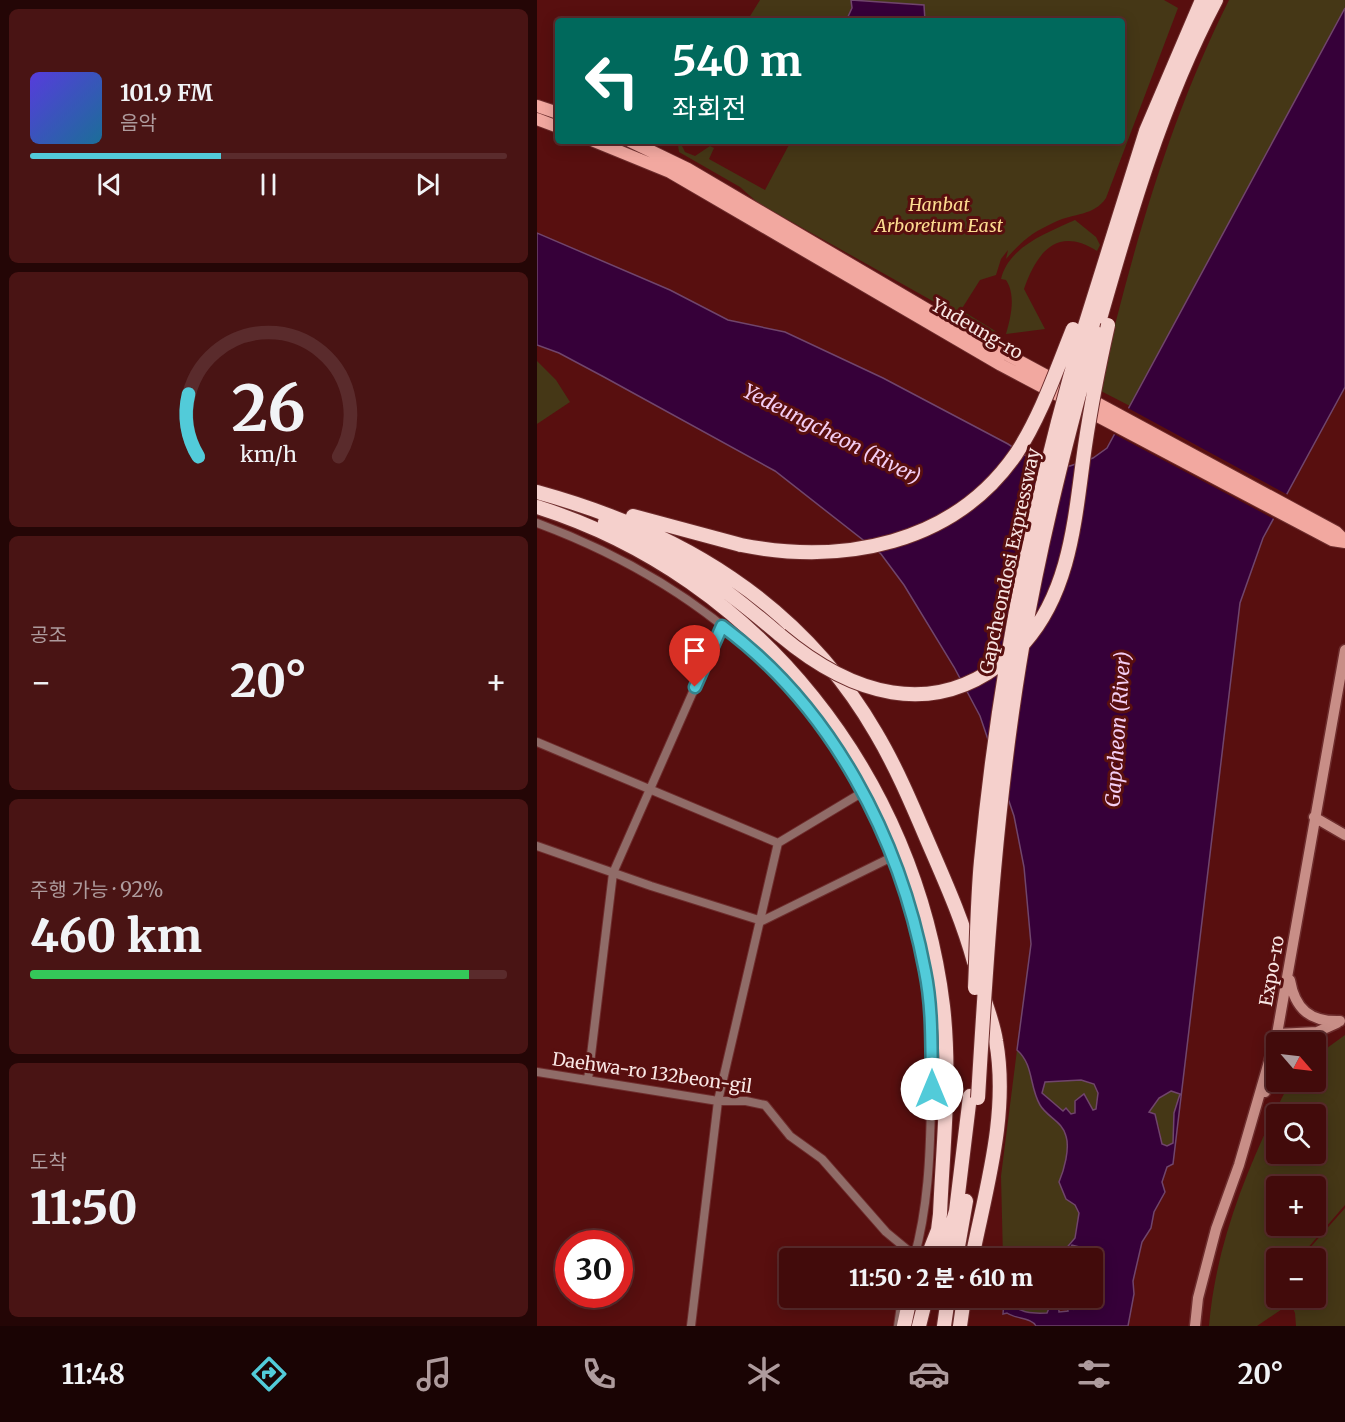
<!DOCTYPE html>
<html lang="ko">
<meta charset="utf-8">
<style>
body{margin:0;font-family:Merriweather,"Noto Sans KR",serif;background:#491414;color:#f1f3f6;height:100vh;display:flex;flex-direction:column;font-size:22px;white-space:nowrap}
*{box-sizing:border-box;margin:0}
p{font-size:20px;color:#ae9b9d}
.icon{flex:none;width:33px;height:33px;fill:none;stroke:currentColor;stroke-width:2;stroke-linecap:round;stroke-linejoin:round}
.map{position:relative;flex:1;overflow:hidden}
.panel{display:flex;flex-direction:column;gap:9px;padding:9px;background:#240606;width:537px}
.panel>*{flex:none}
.banner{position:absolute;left:18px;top:18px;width:570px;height:126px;border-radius:6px;box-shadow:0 3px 15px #0003,0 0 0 2px #5a2b2c;background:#00695c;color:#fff;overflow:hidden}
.needle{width:39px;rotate:118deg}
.buttons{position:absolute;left:729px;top:1032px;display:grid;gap:12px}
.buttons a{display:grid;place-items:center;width:60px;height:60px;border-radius:6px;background:#420b0b;box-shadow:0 3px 15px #0003,0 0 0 2px #5a2b2c;font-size:30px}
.speed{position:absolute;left:18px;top:1230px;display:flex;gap:12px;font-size:30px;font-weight:700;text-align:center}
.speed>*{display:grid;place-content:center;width:78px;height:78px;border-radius:50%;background:#420b0b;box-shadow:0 3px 15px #0003,0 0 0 2px #5a2b2c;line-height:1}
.speed .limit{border:9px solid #d22;background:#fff;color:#111}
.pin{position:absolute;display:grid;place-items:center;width:51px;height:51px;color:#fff;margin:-62px -26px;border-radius:50% 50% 50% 0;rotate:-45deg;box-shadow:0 0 6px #0007}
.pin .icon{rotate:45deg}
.me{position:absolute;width:66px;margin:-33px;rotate:0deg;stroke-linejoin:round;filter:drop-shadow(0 0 4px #0008)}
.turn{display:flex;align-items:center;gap:21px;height:126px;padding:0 18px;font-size:27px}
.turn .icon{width:78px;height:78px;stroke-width:2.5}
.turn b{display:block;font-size:42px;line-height:51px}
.big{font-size:45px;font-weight:800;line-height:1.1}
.panel .tile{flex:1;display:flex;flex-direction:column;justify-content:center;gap:9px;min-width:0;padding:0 21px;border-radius:9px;background:#491414}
.panel .dial{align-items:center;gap:0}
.dial svg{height:156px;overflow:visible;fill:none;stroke:#5a2b2c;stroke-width:7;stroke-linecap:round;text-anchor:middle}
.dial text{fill:#f1f3f6;stroke:none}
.song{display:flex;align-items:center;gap:18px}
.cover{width:72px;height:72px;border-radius:9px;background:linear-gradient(135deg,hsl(250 70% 55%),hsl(200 70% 35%))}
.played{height:6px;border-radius:3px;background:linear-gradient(90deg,#52cbd9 40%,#5a2b2c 40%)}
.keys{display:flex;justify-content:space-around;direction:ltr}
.heat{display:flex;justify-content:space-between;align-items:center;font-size:33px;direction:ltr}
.charge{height:9px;border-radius:4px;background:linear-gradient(90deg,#34c759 92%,#5a2b2c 0)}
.trip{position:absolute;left:242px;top:1248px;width:324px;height:60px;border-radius:6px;background:#420b0b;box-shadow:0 3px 15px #0003,0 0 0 2px #5a2b2c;font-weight:800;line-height:60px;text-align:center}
.menu{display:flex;height:96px;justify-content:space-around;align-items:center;background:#1a0404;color:#ae9b9d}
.menu .icon{width:42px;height:42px}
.menu .selected{color:#52cbd9}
.menu b{font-size:27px;color:#f1f3f6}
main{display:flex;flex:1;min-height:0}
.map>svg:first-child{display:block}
</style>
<main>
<section class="panel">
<div class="tile">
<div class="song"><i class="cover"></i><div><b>101.9 FM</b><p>음악</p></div></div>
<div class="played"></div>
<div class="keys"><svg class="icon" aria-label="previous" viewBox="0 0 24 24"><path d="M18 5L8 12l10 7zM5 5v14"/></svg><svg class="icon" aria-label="pause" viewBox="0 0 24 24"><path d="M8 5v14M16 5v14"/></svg><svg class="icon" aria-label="next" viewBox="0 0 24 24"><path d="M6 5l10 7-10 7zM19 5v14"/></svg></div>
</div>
<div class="tile dial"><svg viewBox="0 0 100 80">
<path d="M14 69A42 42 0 1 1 86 69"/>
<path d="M14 69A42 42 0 0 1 9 37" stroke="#52cbd9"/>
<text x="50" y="56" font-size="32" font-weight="700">26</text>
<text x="50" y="72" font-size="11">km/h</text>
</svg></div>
<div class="tile"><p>공조</p>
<div class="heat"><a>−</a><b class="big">20°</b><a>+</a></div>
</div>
<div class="tile"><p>주행 가능 · 92%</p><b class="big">460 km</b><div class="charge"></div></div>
<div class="tile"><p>도착</p><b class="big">11:50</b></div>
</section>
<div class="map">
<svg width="808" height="1326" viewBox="0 0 808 1326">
<rect width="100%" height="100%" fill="#580f0f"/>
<path fill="#453716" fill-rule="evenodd" d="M223,0h404l14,8 -72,190c-12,18 -32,15 -51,24 -24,11 -32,18 -49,37l2,-9 -7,9 -5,16 -16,5 -19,30 36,22 -2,4 -237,-133 -18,-16 -61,-35 -1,-7 3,-1 4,8 10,4 15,-10 4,2 -5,11 56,31 26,-49h331v-120h-375z
M692,0h116v8l-215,398 -31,-16c32,-134 68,-266 130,-390z
M538,220l21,17 4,8 -3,6c-40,-25 -60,1 -73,38l21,40 -39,5c5,-17 10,-39 0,-54l-5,-1c8,-33 46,-46 74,-59z
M0,361l19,19 14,22 -33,22z
M808,1035v170l-46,53h-22v40h9l-1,9 -28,19h-48c7,-86 42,-168 81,-244h25l1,-26zM740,1114h38v40h-38zM740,1186h38v40h-38z
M480,1050c17,14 12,36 23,55 7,12 23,17 26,31 4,13 -2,34 -7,46l7,17 9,6 4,8 -4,25 -17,20h-55l-2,-82z
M544,1080l13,4 4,9 -2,16 -3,1 -10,-15 -8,18 -4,1 -6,-6 -1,4 -22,-19 3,-11z
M634,1091l9,3 -6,19 -1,30 -6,3 -5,-2 -3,-18 -11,-14 11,-14z
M808,1208v118h-49l-1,-13 -7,-15h27v-40h-14z
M467,1298h48l2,8 -7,7c-19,3 -28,-4 -43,-11z"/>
<path fill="#360039" stroke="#70456c" stroke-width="1.5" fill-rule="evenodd" d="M314,0l73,5 1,16h-79l6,-13z
M808,8v379l-82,151 -23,65 -67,561 -6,3 -5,15 3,10 -11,20 -3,16 -9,14 -9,39 1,13 -6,32h-92c-4,-8 -20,-7 -29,-13l-4,1 1,-12c19,9 19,12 43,11l3,-7 4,-1 -2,-7h6l1,14 9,-1 -1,-8 6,6 3,-7 -2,-4 7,2 2,-2h9v-28l2,-3 -2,-9h-5l1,-9 -16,-4 -4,6 1,7h-11l17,-20 4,-25 -4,-8 -9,-6 -7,-17c5,-12 11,-33 7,-46 -3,-14 -19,-19 -26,-31 -11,-19 -6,-40 -23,-55l14,-106 -7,-77 -10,-51 -34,-100 -26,-49 -50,-82 -23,-31 -106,-83 -171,-94 -45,-24 -22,-8v-112l133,57 58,30 57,12 98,46 125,66 29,19 33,3 23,-8 14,-10zM544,1080l13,4 4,9 -2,16 -3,1 -9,-16 -9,7v12l-4,1 -5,-6 -3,3 -21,-18 3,-11zM634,1091l9,3 -6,19 -1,30 -6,3 -5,-2 -7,-30 -6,-2 10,-14z"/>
<path fill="#580f0f" d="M589,407l164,89 -14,24 -164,-87z"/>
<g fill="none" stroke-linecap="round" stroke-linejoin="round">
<defs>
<path id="street" d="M0,523c207,77 348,228 389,449 7,43 7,89 5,132 -1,53 -3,104 -17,154
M0,742l241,101 -60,258 -27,225
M241,843l85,-51
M0,846l114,40 111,35 130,-64
M0,1072l181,29h28l19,4 25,31 32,23 64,73 29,24
M51,1080l25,-207 109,-247
M361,1326l4,-28"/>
<path id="secondary" d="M777,817l31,18
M753,980c5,29 20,42 50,41
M740,1034l40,-2 20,-9
M728,1092l12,-19
M658,1326l3,-28 18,-69 23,-64 38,-131 68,-384"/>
<path id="primary" d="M0,106l21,7
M0,119l21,8
M57,141l76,31 331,193 331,175 13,2
M93,141l58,28 279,164 369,199 9,9"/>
<path id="highway" d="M546,332l63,-201 56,-131
M559,333c32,-113 65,-229 120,-333
M0,492c142,39 263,110 339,241 19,32 34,67 49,102 18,42 37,83 49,127
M0,507c222,70 378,270 406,499 8,69 0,139 -3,208l-2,16 -11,28
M96,516l108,29
M68,522c66,25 121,67 175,113
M405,1258l14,-47 14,-115
M419,1258l10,-57
M435,1258c14,-70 37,-145 24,-217 -2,-14 -7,-27 -11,-40
M367,1326l6,-28
M382,1326l7,-28
M407,1326l4,-28
M423,1326l4,-28"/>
</defs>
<use href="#street" stroke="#6e2d2d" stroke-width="10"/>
<use href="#secondary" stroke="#6e2d2d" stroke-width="13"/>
<use href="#primary" stroke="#6e2d2d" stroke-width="14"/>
<use href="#highway" stroke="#6e2d2d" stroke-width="16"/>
<use href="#street" stroke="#906c68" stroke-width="8"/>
<use href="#secondary" stroke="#c88e87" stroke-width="10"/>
<use href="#primary" stroke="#f2a8a0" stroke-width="12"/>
<use href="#highway" stroke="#f5d0cc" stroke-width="14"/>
<defs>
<path id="highway-bridge" d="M204,545c101,20 212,0 275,-91 25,-38 40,-83 57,-125
M243,635c69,58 153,88 230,21
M487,643c48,-54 51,-129 61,-197 6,-41 14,-81 23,-121
M438,988c2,-42 2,-85 6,-127 17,-179 51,-357 102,-529
M441,1098c9,-152 19,-306 45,-456 18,-104 44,-207 73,-309"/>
</defs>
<use href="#highway-bridge" stroke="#6e2d2d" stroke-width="16" stroke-linecap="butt"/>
<use href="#highway-bridge" stroke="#f5d0cc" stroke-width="14"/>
</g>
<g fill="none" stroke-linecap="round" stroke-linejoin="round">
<defs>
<path id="route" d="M158,687l27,-61c110,81 178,212 203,345 8,39 6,79 7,118"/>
</defs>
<use href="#route" stroke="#35848d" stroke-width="15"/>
<use href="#route" stroke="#52cbd9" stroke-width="10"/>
</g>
<g text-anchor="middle" stroke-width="6" stroke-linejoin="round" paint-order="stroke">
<g font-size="18" font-style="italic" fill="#fcdb90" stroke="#580f0f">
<text x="402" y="211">Hanbat<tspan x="402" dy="21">Arboretum East</tspan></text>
</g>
<g font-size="18" fill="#f8e5e3" stroke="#580f0f">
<text transform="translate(440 329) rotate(30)" y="6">Yudeung-ro</text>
<text transform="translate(473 561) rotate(-78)" y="6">Gapcheondosi Expressway</text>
<text transform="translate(735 971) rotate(-80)" y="6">Expo-ro</text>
<text transform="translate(115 1073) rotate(8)" y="6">Daehwa-ro 132beon-gil</text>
</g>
<g font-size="20" font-style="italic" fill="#f4cef4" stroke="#580f0f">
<text transform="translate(295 434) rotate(27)" y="7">Yedeungcheon (River)</text>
<text transform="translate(581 729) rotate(-86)" y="7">Gapcheon (River)</text>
</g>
</g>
</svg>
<div class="buttons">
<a><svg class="needle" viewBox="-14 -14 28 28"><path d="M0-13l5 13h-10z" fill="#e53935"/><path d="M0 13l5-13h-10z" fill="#ae9b9d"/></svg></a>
<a><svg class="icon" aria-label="search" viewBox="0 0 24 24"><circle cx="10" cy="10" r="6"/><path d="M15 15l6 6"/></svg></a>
<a>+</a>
<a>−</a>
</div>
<div class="speed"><div class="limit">30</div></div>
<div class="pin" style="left:158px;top:687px;background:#d93025"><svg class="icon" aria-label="arrive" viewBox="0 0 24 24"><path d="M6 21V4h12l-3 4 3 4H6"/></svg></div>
<svg class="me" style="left:395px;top:1089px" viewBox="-20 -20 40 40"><circle r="19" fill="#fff"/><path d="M0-13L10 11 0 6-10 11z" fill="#52cbd9"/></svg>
<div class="trip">11:50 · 2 분 · 610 m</div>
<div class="banner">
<div class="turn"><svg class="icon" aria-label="left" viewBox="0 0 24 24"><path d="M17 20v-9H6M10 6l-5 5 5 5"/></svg><div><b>540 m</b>좌회전</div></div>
</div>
</div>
</main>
<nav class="menu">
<b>11:48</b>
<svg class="icon selected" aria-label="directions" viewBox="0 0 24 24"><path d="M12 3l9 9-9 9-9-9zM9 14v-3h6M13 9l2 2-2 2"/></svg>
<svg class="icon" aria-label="music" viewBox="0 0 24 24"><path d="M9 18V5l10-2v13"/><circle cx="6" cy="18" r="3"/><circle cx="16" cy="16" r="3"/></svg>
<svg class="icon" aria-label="phone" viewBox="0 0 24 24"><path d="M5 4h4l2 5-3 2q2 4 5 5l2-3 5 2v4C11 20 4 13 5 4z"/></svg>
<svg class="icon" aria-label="climate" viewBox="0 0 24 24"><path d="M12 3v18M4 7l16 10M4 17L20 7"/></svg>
<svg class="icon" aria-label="car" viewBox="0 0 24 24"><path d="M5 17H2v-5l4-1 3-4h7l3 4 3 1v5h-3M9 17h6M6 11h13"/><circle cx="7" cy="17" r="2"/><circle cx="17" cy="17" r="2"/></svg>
<svg class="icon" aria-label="filters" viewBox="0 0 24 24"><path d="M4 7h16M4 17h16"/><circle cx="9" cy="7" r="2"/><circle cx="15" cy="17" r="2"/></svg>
<b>20°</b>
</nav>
